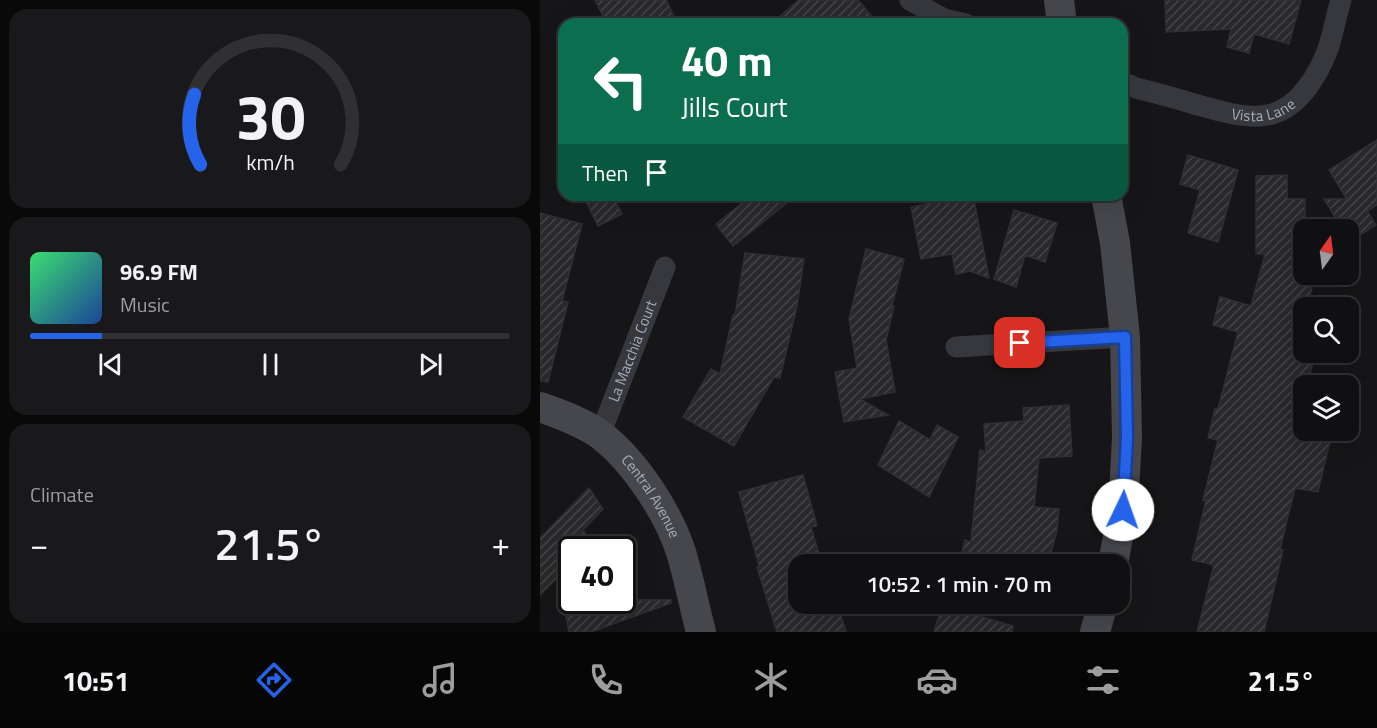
<!DOCTYPE html>
<meta charset="utf-8">
<style>
body{margin:0;font-family:"Titillium Web",sans-serif;background:#19191b;color:#f1f3f6;height:100vh;display:flex;flex-direction:column;font-size:22px;white-space:nowrap}
*{box-sizing:border-box;margin:0}
p{font-size:20px;color:#9c9d9f}
.icon{flex:none;width:33px;height:33px;fill:none;stroke:currentColor;stroke-width:2;stroke-linecap:round;stroke-linejoin:round}
.map{position:relative;flex:1;overflow:hidden}
.panel{display:flex;flex-direction:column;gap:9px;padding:9px;background:#09090a;width:540px}
.panel>*{flex:none}
.top-card{position:absolute;left:18px;top:18px;width:570px;height:183px;border-radius:18px;box-shadow:0 6px 24px #0002,0 0 0 2px #303032;background:#0b6e4f;color:#fff;overflow:hidden}
.needle{width:39px;rotate:14deg}
.fabs{position:absolute;left:753px;top:219px;display:grid;gap:12px}
.fabs a{display:grid;place-items:center;width:66px;height:66px;border-radius:12px;background:#101012;box-shadow:0 6px 24px #0002,0 0 0 2px #303032;font-size:30px}
.speed{position:absolute;left:18px;top:536px;display:flex;gap:12px;font-size:30px;font-weight:700;text-align:center}
.speed>*{display:grid;place-content:center;width:78px;height:78px;border-radius:50%;background:#101012;box-shadow:0 6px 24px #0002,0 0 0 2px #303032;line-height:1}
.speed .limit{border:3px solid #111;border-radius:9px;background:#fff;color:#111}
.pin{position:absolute;display:grid;place-items:center;width:51px;height:51px;color:#fff;margin:-26px;border-radius:12px;box-shadow:0 3px 9px #0006}
.me{position:absolute;width:66px;margin:-33px;rotate:3deg;stroke-linejoin:round;filter:drop-shadow(0 0 4px #0008)}
.turn{display:flex;align-items:center;gap:21px;height:126px;padding:0 24px;font-size:27px}
.turn .icon{width:78px;height:78px;stroke-width:2.5}
.turn b{display:block;font-size:42px;line-height:51px}
.then{display:flex;align-items:center;height:57px;padding:0 24px;background:#0003;gap:12px;font-size:22px}
.big{font-size:45px;font-weight:600;line-height:1.1}
.panel .card{flex:1;display:flex;flex-direction:column;justify-content:center;gap:9px;min-width:0;padding:0 21px;border-radius:18px;background:#19191b}
.panel .dial{align-items:center;gap:0}
.dial svg{height:156px;overflow:visible;fill:none;stroke:#303032;stroke-width:7;stroke-linecap:round;text-anchor:middle}
.dial text{fill:#f1f3f6;stroke:none}
.song{display:flex;align-items:center;gap:18px}
.cover{width:72px;height:72px;border-radius:9px;background:linear-gradient(135deg,hsl(140 70% 55%),hsl(220 70% 35%))}
.played{height:6px;border-radius:3px;background:linear-gradient(90deg,#2563eb 15%,#303032 15%)}
.keys{display:flex;justify-content:space-around;direction:ltr}
.heat{display:flex;justify-content:space-between;align-items:center;font-size:33px;direction:ltr}
.trip{position:absolute;left:248px;top:554px;width:342px;height:60px;border-radius:18px;background:#101012;box-shadow:0 6px 24px #0002,0 0 0 2px #303032;font-weight:600;line-height:60px;text-align:center}
.dock{display:flex;height:96px;justify-content:space-around;align-items:center;background:#060607;color:#9c9d9f}
.dock .icon{width:42px;height:42px}
.dock .selected{color:#2563eb}
.dock b{font-size:27px;color:#f1f3f6}
main{display:flex;flex:1;min-height:0}
.map>svg:first-child{display:block}
</style>
<main>
<section class="panel">
<div class="card dial"><svg viewBox="0 0 100 80">
<path d="M14 69A42 42 0 1 1 86 69"/>
<path d="M14 69A42 42 0 0 1 11 33" stroke="#2563eb"/>
<text x="50" y="56" font-size="32" font-weight="700">30</text>
<text x="50" y="72" font-size="11">km/h</text>
</svg></div>
<div class="card">
<div class="song"><i class="cover"></i><div><b>96.9 FM</b><p>Music</p></div></div>
<div class="played"></div>
<div class="keys"><svg class="icon" aria-label="previous" viewBox="0 0 24 24"><path d="M18 5L8 12l10 7zM5 5v14"/></svg><svg class="icon" aria-label="pause" viewBox="0 0 24 24"><path d="M8 5v14M16 5v14"/></svg><svg class="icon" aria-label="next" viewBox="0 0 24 24"><path d="M6 5l10 7-10 7zM19 5v14"/></svg></div>
</div>
<div class="card"><p>Climate</p>
<div class="heat"><a>−</a><b class="big">21.5°</b><a>+</a></div>
</div>
</section>
<div class="map">
<svg width="837" height="632" viewBox="0 0 837 632">
<defs>
<pattern id="building-hatch" width="6" height="6" patternUnits="userSpaceOnUse" patternTransform="scale(1.5)"><rect width="6" height="6" fill="#29292c"/><path d="M-1 1l2-2M0 6l6-6M5 7l2-2" fill="none" stroke="#454548"/></pattern>
</defs>
<rect width="100%" height="100%" fill="#161618"/>
<path fill="url(#building-hatch)" stroke="#303034" stroke-width="1.5" d="M55,0h71l12,24h-71z
M259,0h59l20,24h-107z
M625,0h136l-12,44 -35,-10 -5,19 -22,-6 4,-18 -65,3z
M837,140v65l-10,6 9,14 -26,16 -2,-2v-9h-5l-19,-31h23l-18,-29z
M648,155l50,15 -20,72 -30,-9 12,-43 -20,-6z
M747,175v24h18v31h-1v55l8,3 -5,20h-3v12l-9,33 19,5 -7,28h-3v11l-8,31 35,9 -13,55 -23,-4 -15,61 3,1 -19,82h-67l17,-67 -22,-5 14,-60h-3l15,-60 -10,-2 7,-29h3l20,-77 -25,-7 7,-28 31,9 14,-52h-9v-78z
M43,195h29l10,19 -24,12z
M212,195h45l-64,51 -17,-22z
M433,195l16,83 -19,-7 -14,3 -4,-20 -31,5 -10,-52z
M474,210l43,13 -12,39 -20,-7 -9,32 -22,-8z
M0,213l42,11 -20,77 6,1 -20,80 -8,-1z
M326,249l38,10 -12,47h2l-8,34 9,52 -35,7 28,16 -44,7 -9,-50 22,-4 -8,-49z
M205,253l59,6 -7,47 -17,72 -6,-1 -40,69 -51,-29 28,-48 9,5 13,-59h2z
M529,405l3,51 -33,2 -5,49 25,2 -2,21 -9,34h-89l6,-24 6,2 9,-92 6,3 -2,-29 40,-3 -1,-13z
M359,421l31,19 7,-15 21,12 -29,60 -51,-32z
M263,475l14,51 -6,1 11,37h-24v39h39l9,29h-69l-20,-65 2,-1 -20,-74z
M49,488l14,21 -20,21 12,19h-23v14l-32,32v-57z
M23,600h108v3l-80,29h-22z
M402,605l71,21 -1,6h-78z"/>
<g fill="none" stroke-linecap="round" stroke-linejoin="round">
<g stroke="#37383d" stroke-width="21">
<path d="M370,0l34,19 22,5"/>
<path id="s1" d="M582,82l14,6c20,5 39,10 58,16 23,6 54,17 78,10 28,-8 46,-39 56,-65 5,-15 8,-33 13,-49"/>
<path d="M416,347l169,-10"/>
<path id="s2" d="M60,435l65,-168"/>
</g>
<g stroke="#45474d" stroke-width="30">
<path d="M519,0l3,24"/>
<path d="M566,195l9,48 10,94 2,101 -4,72 -10,54"/>
<path id="s3" d="M0,407c20,7 45,16 62,29 33,26 66,76 79,116 8,26 13,54 20,80"/>
<path d="M555,632l8,-29"/>
</g>
</g>
<g fill="none" stroke-linecap="round" stroke-linejoin="round">
<defs>
<path id="route" d="M480,343l105,-6 2,101 -4,72"/>
</defs>
<use href="#route" stroke="#184099" stroke-width="15"/>
<use href="#route" stroke="#2563eb" stroke-width="10"/>
</g>
<g text-anchor="middle" stroke-width="6" stroke-linejoin="round" paint-order="stroke">
<g font-size="15" fill="#a8adb8" stroke="#111113">
<text dy="5" stroke="none"><textPath href="#s1" startOffset="147">Vista Lane</textPath></text>
<text dy="5" stroke="none"><textPath href="#s2" startOffset="90">La Macchia Court</textPath></text>
<text dy="5" stroke="none"><textPath href="#s3" startOffset="147">Central Avenue</textPath></text>
</g>
</g>
</svg>
<div class="fabs">
<a><svg class="needle" viewBox="-14 -14 28 28"><path d="M0-13l5 13h-10z" fill="#e53935"/><path d="M0 13l5-13h-10z" fill="#9c9d9f"/></svg></a>
<a><svg class="icon" aria-label="search" viewBox="0 0 24 24"><circle cx="10" cy="10" r="6"/><path d="M15 15l6 6"/></svg></a>
<a><svg class="icon" aria-label="layers" viewBox="0 0 24 24"><path d="M12 4l9 5-9 5-9-5zM3 14l9 5 9-5"/></svg></a>
</div>
<div class="speed"><div class="limit">40</div></div>
<div class="pin" style="left:480px;top:343px;background:#d93025"><svg class="icon" aria-label="arrive" viewBox="0 0 24 24"><path d="M6 21V4h12l-3 4 3 4H6"/></svg></div>
<svg class="me" style="left:583px;top:510px" viewBox="-20 -20 40 40"><circle r="19" fill="#fff"/><path d="M0-13L10 11 0 6-10 11z" fill="#2563eb"/></svg>
<div class="trip">10:52 · 1 min · 70 m</div>
<div class="top-card">
<div class="turn"><svg class="icon" aria-label="left" viewBox="0 0 24 24"><path d="M17 20v-9H6M10 6l-5 5 5 5"/></svg><div><b>40 m</b>Jills Court</div></div>
<div class="then">Then<svg class="icon" aria-label="arrive" viewBox="0 0 24 24"><path d="M6 21V4h12l-3 4 3 4H6"/></svg></div>
</div>
</div>
</main>
<nav class="dock">
<b>10:51</b>
<svg class="icon selected" aria-label="directions" viewBox="0 0 24 24"><path d="M12 3l9 9-9 9-9-9zM9 14v-3h6M13 9l2 2-2 2"/></svg>
<svg class="icon" aria-label="music" viewBox="0 0 24 24"><path d="M9 18V5l10-2v13"/><circle cx="6" cy="18" r="3"/><circle cx="16" cy="16" r="3"/></svg>
<svg class="icon" aria-label="phone" viewBox="0 0 24 24"><path d="M5 4h4l2 5-3 2q2 4 5 5l2-3 5 2v4C11 20 4 13 5 4z"/></svg>
<svg class="icon" aria-label="climate" viewBox="0 0 24 24"><path d="M12 3v18M4 7l16 10M4 17L20 7"/></svg>
<svg class="icon" aria-label="car" viewBox="0 0 24 24"><path d="M5 17H2v-5l4-1 3-4h7l3 4 3 1v5h-3M9 17h6M6 11h13"/><circle cx="7" cy="17" r="2"/><circle cx="17" cy="17" r="2"/></svg>
<svg class="icon" aria-label="filters" viewBox="0 0 24 24"><path d="M4 7h16M4 17h16"/><circle cx="9" cy="7" r="2"/><circle cx="15" cy="17" r="2"/></svg>
<b>21.5°</b>
</nav>
